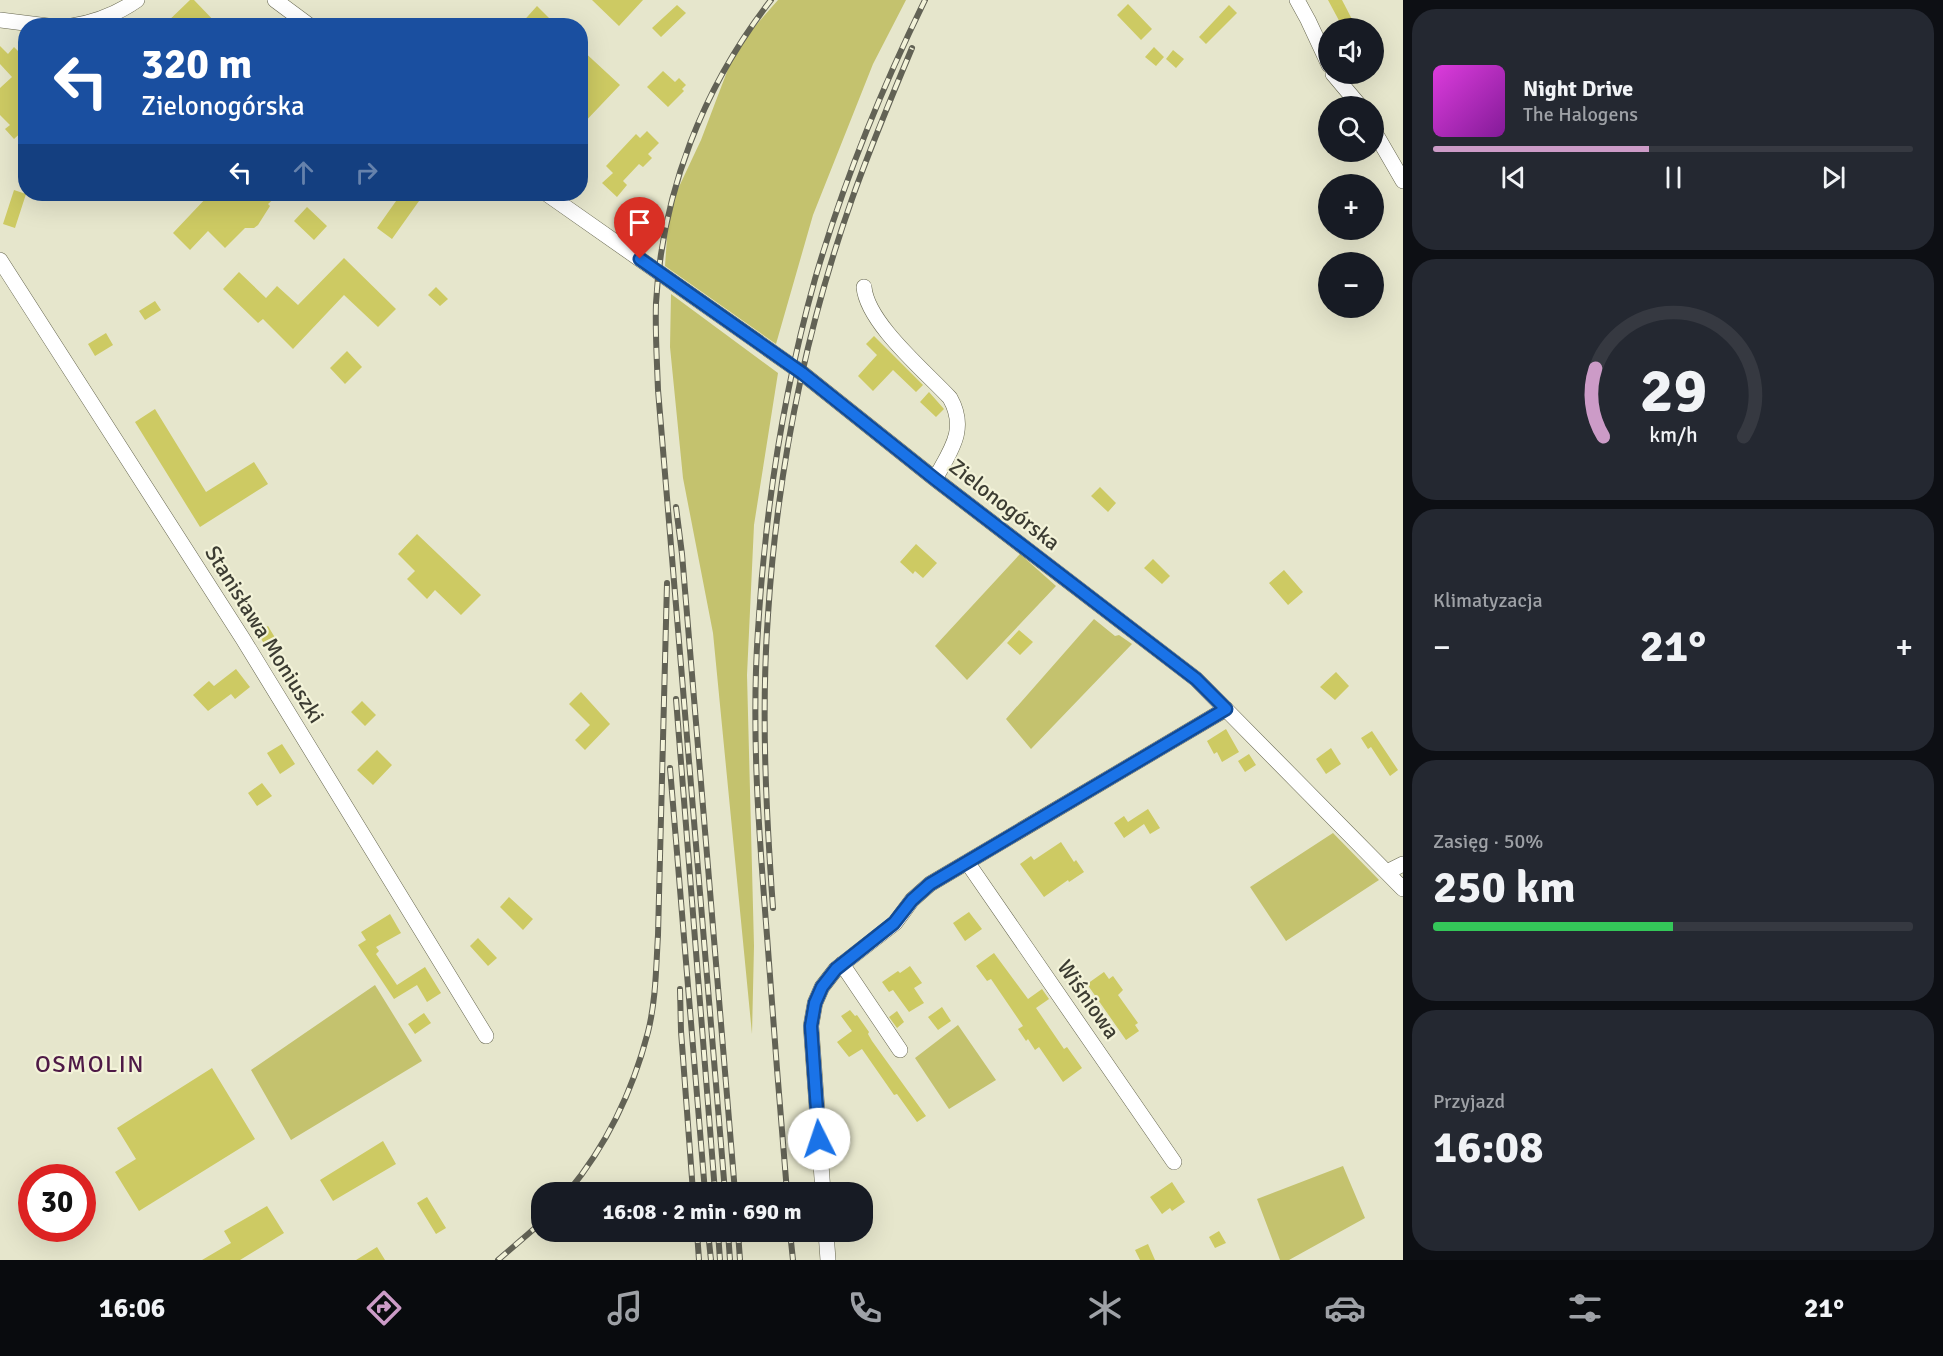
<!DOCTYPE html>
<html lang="pl">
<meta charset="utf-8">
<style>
body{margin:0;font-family:Signika,sans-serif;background:#242831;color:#f1f3f6;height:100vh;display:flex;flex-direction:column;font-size:22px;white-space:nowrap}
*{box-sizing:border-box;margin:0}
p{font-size:20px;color:#9ea1a6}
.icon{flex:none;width:33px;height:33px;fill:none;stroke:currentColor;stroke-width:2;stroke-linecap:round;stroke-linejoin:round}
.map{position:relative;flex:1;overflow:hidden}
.details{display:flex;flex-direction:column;gap:9px;padding:9px;background:#0d0f14;width:540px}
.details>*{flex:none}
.banner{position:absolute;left:18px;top:18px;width:570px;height:183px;border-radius:24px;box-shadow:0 6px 24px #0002;background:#1a4fa0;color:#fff;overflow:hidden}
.buttons{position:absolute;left:1318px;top:18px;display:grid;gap:12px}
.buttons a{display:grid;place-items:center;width:66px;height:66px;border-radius:50%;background:#171b24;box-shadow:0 6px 24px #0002;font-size:30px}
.speed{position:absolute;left:18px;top:1164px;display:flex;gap:12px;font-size:30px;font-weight:700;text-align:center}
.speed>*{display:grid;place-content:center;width:78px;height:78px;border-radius:50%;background:#171b24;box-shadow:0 6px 24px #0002;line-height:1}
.speed .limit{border:9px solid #d22;background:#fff;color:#111}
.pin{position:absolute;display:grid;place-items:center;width:51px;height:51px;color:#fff;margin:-62px -26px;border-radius:50% 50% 50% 0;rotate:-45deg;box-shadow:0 0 6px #0007}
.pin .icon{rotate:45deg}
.me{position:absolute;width:66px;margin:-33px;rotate:356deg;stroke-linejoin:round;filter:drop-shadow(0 0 4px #0008)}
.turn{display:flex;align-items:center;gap:21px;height:126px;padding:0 24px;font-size:27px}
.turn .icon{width:78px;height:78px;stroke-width:2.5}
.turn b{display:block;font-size:42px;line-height:51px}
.lanes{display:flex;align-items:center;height:57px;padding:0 24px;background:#0003;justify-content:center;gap:30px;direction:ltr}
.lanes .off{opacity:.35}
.big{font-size:45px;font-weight:700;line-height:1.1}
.details .widget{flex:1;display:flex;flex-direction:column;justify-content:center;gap:9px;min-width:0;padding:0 21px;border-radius:24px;background:#242831}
.details .dial{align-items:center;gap:0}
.dial svg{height:156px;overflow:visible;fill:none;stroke:#363941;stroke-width:7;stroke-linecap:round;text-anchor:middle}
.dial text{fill:#f1f3f6;stroke:none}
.song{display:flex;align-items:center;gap:18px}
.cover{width:72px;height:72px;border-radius:9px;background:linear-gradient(135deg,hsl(300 70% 55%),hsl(290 70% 35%))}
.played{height:6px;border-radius:3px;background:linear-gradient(90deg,#cc9bc7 45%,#363941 45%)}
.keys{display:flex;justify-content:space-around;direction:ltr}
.heat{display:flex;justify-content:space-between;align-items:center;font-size:33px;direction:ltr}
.charge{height:9px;border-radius:4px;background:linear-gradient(90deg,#34c759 50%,#363941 0)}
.trip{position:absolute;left:531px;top:1182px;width:342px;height:60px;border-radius:24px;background:#171b24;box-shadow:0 6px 24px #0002;font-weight:700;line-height:60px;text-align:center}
.dock{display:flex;height:96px;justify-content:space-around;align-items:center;background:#090b0e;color:#9ea1a6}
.dock .icon{width:42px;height:42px}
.dock .on{color:#cc9bc7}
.dock b{font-size:27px;color:#f1f3f6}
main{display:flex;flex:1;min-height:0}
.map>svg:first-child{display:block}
</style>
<main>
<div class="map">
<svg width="1403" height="1260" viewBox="0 0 1403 1260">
<rect width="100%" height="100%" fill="#e6e6cc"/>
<path fill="#c4c26e" d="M778,0h128l-33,64 -60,151 -37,129 -111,-78 4,-58 32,-68 35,-92z
M671,294l107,79 -24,152 -7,150 7,271 -2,88 -39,-401 -30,-155 -13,-131z
M1020,554l36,32 -89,94 -32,-34z
M1094,619l21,17 4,-1 13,9 -101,105 -25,-30z
M1333,833l46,47 -93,61 -36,-54z
M375,985l47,76 -131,79 -40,-70z
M958,1025l38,55 -47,29 -34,-51z
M1343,1166l22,52 -76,42h-9l-23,-61z"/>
<path fill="#cdca63" d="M190,0h4l25,26h-56z
M592,0h51l-24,26z
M1328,0h14l13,25 -7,3h-5z
M1128,4l24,25 -11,11 -24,-25z
M677,5l9,8 -25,24 -9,-9z
M1229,5l8,8 -31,31 -7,-7z
M537,6l20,20h-38z
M26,44v37l-5,5 5,5v37l-12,11 -9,-10 5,-4 -10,-10v-27l12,-11 -12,-13v-18l8,8 6,-7 4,4z
M1154,47l10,10 -8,9 -11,-9z
M580,48l40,37 -40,42z
M1173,50l11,9 -8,9 -10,-9z
M663,71l12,11 4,-4 7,7 -4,4 2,2 -16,16 -21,-20z
M647,131l12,12 -11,11 4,4 -9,9 -4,-3 -16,17 4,4 -10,12 -15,-14 11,-10 -7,-7 30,-32 4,4z
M14,190l12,4 -11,34 -12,-4z
M214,194h65l-11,10 2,2 -12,19 -4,3h-9l-20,20 -17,-17 -18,19 -17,-17 35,-37 2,2z
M401,194h23l-32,45 -15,-11z
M307,207l20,19 -13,14 -20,-19z
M344,258l52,51 -18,18 -34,-32 -51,54 -30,-30 -5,4 -35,-34 16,-17 27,26 11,-12 21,19z
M436,287l12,12 -8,7 -12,-11z
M155,301l6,9 -16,10 -6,-9z
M106,333l7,12 -18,11 -7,-12z
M874,336l49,49 -7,7 -23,-22 -20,21 -15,-15 19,-21 -11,-11z
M347,351l15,16 -17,17 -15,-16z
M929,392l15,17 -8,8 -16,-15z
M155,409l51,83 48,-30 14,22 -68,43 -65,-105z
M1100,487l16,16 -8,9 -17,-16z
M417,534l64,61 -20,20 -26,-25 -8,9 -20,-20 8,-8 -17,-17z
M916,544l21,19 -14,15 -8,-7 -2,3 -13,-12z
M1153,559l17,17 -8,8 -18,-16z
M1284,570l19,22 -15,13 -19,-22z
M268,626l9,15 -11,6 -9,-15z
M1019,630l14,12 -13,13 -13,-12z
M236,669l14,18 -15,12 -4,-5 -23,17 -15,-16 16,-14 5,5z
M1336,672l13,14 -14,14 -15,-13z
M581,692l29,32 -25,26 -10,-10 15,-15 -21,-21z
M362,701l14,14 -11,11 -14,-14z
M1226,729l13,23 -17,10 -5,-10 -3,2 -7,-13z
M1372,731l26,39 -8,6 -19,-29 -3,2 -7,-11z
M282,744l13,20 -15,10 -13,-21z
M1331,748l10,16 -15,10 -10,-15z
M377,750l15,15 -19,20 -16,-15z
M1249,754l7,11 -11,7 -7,-11z
M262,783l10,13 -15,10 -9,-13z
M1148,809l12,19 -10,6 -6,-10 -20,14 -10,-15 10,-7 4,6z
M1061,842l13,20 2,-2 8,12 -15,10 -1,-2 -24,17 -24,-33 11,-8 3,4z
M509,897l24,22 -10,11 -23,-23z
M969,912l13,17 -17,12 -12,-18z
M390,914l11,19 -25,14 3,4 -3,3 21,31 28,-18 16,26 -14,9 -10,-17 -23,14 -36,-54 8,-5 -5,-8z
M478,938l19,20 -9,8 -18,-20z
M994,953l34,46 14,-10 7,10 -13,9 28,41 3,-2 15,21 -19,14 -24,-35 -4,3 -7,-11 -2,2 -8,-12 5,-3 -32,-47 -4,2 -11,-15z
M910,966l12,17 -8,5 10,15 -15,9 -16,-22 -4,2 -7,-10 16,-11 2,2z
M1104,972l5,7 4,-3 10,14 -5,5 20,28 -3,2 4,6 -13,9 -39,-56z
M942,1007l9,14 -13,9 -10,-13z
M850,1010l5,6 2,-1 12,17 -1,2 4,7 54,75 -9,6 -20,-28 -3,1 -32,-46 -13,8 -12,-15 15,-11 -11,-15z
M897,1011l7,11 -7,6 -8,-11z
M424,1013l7,10 -16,11 -7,-10z
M212,1068l43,71 -116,72 -24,-39 21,-13 -19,-31z
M383,1141l13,23 -63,37 -13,-21z
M1172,1182l13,20 -13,9 -2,-3 -8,6 -12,-17z
M427,1197l19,31 -10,6 -19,-31z
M267,1206l17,27 -44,27h-38l29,-17 -7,-12z
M1219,1231l7,12 -11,5 -6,-11z
M1148,1244l7,16h-15l-5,-10z
M377,1247l8,13h-29z"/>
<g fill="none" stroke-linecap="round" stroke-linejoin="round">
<defs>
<path id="minor" d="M275,0l35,26
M1297,0l11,20 21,45
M0,20l48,6
M72,26c24,-4 45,-12 65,-26
M1333,74l27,32
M1374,131l29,50
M547,194l255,179 133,106 261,200 207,210
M0,260l243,379 243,397
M864,287c3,36 61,84 86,111 18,32 0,53 -15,81
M967,862l207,300
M1387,872l16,-8
M842,964l58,86
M823,1192l-12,-166 4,-23 7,-16 14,-18 59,-46 17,-23 18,-16 296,-175
M826,1232l2,28"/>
</defs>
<use href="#minor" stroke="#66664f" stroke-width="16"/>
<use href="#minor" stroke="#fff" stroke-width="15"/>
<defs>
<path id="rail" d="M676,507l6,47 53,638
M676,699l39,493
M670,768l35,424
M773,908c-7,-97 -12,-196 -5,-293 9,-141 37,-283 84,-416 18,-51 39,-101 60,-151
M680,989l1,42 12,161
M568,1192c38,-46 65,-102 80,-160 8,-32 8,-65 10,-97l9,-352
M725,1192l-67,-802c-1,-29 -3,-58 -2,-87 6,-110 47,-216 115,-303
M787,1192c-7,-85 -14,-171 -20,-256 -8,-102 -16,-204 -9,-306 7,-118 25,-237 57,-351 28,-96 66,-189 110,-279
M697,1232l2,28
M708,1232l3,28
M718,1232l2,28
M728,1232l2,28
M738,1232l2,28
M790,1232l3,28
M498,1260l44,-38"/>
</defs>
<use href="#rail" stroke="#626255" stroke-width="6"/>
<use href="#rail" stroke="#f3f3d9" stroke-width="4" stroke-dasharray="11" stroke-linecap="butt"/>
</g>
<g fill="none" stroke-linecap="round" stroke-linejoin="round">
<defs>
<path id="route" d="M640,259l162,114 133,106 261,200 30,30 -296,175 -18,16 -18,23 -58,46 -14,18 -7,16 -4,23 8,113"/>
</defs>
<use href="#route" stroke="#114b97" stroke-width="15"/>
<use href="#route" stroke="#1a73e8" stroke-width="10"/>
</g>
<g text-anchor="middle" stroke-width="4.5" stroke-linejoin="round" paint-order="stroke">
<g font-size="22" fill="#3c3c32" stroke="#f3f3d9">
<text transform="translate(1005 504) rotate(38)" y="8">Zielonogórska</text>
<text transform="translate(265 634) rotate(58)" y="8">Stanisława Moniuszki</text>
<text transform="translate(1089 999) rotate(55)" y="8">Wiśniowa</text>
</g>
<g font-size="24" letter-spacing="1.5" fill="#4e1946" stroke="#f3f3d9">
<text x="90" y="1072">OSMOLIN</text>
</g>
</g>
</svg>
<div class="buttons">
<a><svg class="icon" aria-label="sound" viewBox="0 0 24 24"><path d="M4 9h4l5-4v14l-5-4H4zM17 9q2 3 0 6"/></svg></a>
<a><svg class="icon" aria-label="search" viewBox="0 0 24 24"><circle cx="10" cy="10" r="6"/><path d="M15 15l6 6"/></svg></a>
<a>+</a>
<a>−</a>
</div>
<div class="speed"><div class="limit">30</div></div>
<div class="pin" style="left:640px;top:259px;background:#d93025"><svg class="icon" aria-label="arrive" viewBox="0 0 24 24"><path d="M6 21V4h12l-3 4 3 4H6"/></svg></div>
<svg class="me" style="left:819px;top:1139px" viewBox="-20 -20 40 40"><circle r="19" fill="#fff"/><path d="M0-13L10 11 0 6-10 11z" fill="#1a73e8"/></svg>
<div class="trip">16:08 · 2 min · 690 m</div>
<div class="banner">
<div class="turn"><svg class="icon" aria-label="left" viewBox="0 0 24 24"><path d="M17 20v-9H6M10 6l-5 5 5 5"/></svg><div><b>320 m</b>Zielonogórska</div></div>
<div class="lanes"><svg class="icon" aria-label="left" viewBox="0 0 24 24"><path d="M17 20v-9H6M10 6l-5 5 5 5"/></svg><svg class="icon off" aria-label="ahead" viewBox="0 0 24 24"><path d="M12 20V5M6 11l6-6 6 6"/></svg><svg class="icon off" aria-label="right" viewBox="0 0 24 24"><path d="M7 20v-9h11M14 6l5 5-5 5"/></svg></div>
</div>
</div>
<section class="details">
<div class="widget">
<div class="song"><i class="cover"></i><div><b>Night Drive</b><p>The Halogens</p></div></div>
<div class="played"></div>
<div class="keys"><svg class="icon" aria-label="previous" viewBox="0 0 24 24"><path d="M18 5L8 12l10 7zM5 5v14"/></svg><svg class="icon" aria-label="pause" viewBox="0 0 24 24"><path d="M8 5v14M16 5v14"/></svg><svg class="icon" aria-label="next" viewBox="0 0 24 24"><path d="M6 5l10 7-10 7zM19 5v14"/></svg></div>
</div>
<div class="widget dial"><svg viewBox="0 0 100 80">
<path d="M14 69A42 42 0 1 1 86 69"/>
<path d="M14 69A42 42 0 0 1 10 34" stroke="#cc9bc7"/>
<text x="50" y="56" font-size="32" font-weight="700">29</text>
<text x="50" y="72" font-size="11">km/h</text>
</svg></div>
<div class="widget"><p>Klimatyzacja</p>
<div class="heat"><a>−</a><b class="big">21°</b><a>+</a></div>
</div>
<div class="widget"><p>Zasięg · 50%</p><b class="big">250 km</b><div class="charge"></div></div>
<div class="widget"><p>Przyjazd</p><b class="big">16:08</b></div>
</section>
</main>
<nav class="dock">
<b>16:06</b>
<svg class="icon on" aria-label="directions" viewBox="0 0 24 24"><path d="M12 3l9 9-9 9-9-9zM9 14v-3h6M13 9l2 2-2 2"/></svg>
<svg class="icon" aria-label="music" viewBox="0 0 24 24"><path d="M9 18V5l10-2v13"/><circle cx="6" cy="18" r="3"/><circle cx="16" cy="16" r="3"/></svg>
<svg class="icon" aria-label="phone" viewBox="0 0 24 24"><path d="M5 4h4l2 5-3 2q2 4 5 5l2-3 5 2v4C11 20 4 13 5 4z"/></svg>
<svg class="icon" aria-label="climate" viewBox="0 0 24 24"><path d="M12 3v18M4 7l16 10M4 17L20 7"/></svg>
<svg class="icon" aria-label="car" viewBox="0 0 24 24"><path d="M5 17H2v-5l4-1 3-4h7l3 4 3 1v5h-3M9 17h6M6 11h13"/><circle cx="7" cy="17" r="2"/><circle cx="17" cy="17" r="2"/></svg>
<svg class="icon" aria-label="filters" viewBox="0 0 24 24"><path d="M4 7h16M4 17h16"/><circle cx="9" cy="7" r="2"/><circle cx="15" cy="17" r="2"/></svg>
<b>21°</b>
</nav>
